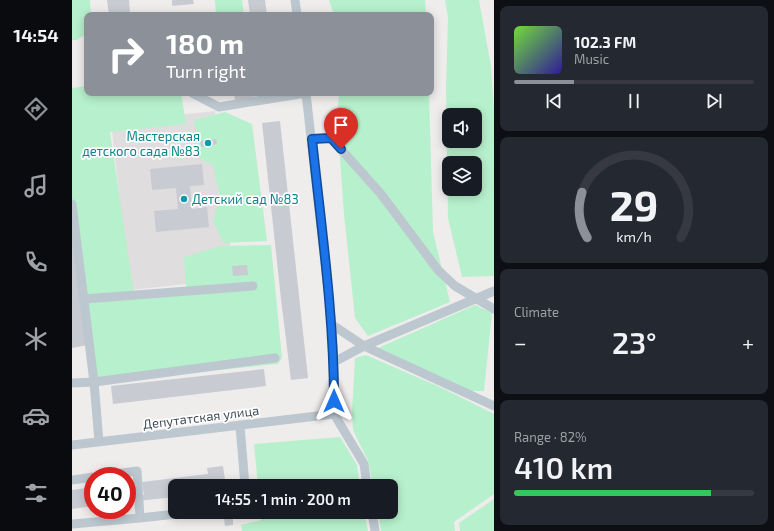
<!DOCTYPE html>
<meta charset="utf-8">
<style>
body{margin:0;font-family:"Exo 2",sans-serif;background:#242831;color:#f1f3f6;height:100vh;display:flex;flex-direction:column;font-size:15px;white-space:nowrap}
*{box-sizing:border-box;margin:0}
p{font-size:13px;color:#9ea1a6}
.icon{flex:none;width:22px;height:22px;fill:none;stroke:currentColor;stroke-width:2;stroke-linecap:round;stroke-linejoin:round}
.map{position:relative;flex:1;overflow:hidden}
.side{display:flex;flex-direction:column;gap:6px;padding:6px;background:#0d0f14;width:280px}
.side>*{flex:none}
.top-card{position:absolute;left:12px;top:12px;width:350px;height:84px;border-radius:8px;box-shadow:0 2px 10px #0003;background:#8c9099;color:#fff;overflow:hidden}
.tools{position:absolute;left:370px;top:108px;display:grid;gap:8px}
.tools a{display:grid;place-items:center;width:40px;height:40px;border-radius:8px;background:#171b24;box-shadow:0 2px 10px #0003;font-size:20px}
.speed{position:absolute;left:12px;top:467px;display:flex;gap:8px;font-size:20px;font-weight:700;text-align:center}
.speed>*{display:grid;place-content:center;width:52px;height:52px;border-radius:50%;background:#171b24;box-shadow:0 2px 10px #0003;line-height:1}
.speed .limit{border:6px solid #d22;background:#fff;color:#111}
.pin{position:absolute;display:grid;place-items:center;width:34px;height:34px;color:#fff;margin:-41px -17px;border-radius:50% 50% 50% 0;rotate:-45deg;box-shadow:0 0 4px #0007}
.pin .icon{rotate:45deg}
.me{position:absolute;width:44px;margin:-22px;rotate:0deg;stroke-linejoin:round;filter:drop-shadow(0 0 3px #0008)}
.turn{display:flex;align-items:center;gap:14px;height:84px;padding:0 16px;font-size:18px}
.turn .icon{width:52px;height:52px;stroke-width:2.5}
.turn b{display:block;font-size:28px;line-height:34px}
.big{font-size:30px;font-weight:600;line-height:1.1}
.side .widget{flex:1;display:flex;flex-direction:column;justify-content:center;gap:6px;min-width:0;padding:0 14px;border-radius:8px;background:#242831}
.side .dial{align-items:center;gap:0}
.dial svg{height:104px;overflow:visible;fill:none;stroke:#363941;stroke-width:7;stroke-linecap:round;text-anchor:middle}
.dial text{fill:#f1f3f6;stroke:none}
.song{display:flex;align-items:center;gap:12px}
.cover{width:48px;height:48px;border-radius:6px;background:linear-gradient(135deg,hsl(100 70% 55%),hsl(250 70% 35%))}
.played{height:4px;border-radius:2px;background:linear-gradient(90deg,#8c9099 25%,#363941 25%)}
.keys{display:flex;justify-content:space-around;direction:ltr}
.heat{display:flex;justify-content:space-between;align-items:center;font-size:22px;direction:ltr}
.charge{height:6px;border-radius:3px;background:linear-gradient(90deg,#34c759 82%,#363941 0)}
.trip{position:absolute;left:96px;top:479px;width:230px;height:40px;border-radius:8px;background:#171b24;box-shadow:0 2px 10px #0003;font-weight:600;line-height:40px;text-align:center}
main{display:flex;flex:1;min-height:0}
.tabs{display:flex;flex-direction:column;width:72px;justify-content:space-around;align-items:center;background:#090b0e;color:#9ea1a6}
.tabs .icon{width:28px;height:28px}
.tabs .on{color:#8c9099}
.tabs b{font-size:18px;color:#f1f3f6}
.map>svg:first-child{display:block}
</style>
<main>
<nav class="tabs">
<b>14:54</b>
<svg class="icon on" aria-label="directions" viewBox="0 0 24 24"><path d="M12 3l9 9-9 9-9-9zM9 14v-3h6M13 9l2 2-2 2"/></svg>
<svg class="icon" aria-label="music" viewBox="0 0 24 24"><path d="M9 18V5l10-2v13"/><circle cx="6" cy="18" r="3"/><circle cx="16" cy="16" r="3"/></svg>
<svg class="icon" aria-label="phone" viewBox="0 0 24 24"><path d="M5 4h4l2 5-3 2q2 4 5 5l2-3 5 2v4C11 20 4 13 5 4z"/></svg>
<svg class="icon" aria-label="climate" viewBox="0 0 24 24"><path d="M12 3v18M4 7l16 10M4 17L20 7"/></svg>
<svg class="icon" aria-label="car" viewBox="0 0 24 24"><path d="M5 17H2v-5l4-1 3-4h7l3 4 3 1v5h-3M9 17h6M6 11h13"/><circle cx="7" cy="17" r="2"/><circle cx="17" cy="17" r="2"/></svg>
<svg class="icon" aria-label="filters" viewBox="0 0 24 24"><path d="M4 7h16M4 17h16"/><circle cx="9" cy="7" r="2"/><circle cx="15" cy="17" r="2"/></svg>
</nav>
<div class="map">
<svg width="422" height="531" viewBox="0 0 422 531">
<rect width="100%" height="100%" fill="#efecec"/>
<path fill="#e0ddde" d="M143,111l19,168 -104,11 -19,-168z"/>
<path fill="#b7f0cc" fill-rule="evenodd" d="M0,0h18l1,15h-4v18l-10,7h-5z
M143,0h27l2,15h-28z
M257,0h96l1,15h-92z
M373,0h34l12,66 3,44v166l-32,1 -14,-59 -2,-129 2,-72zM377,115h26v26h-26zM377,163h26v26h-26z
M15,86v7h94l5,31 -76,8 24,162 52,-5 -2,-32 37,-11 50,-1 11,113 -4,6 -184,18 -22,-170v-124z
M267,93h90l4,139 17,70 -82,34 -13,-18 -11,-104 -7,-98z
M153,112l27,12 15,117 -44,2 -10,-23 7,-23 -7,-32 -15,-7 -4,-38z
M403,305l17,8 -8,78h-14l-92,-43z
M294,355l76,33 52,26v80l-40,28 1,9h-74l-3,-19h13v-26h-18l-5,-25 -15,-31 -1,-19 3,-53z
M268,437l17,28 3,21h-102l-4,-42z
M422,499v32h-34l-1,-8z
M189,512h103l4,19h-126l-1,-6 20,-5z"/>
<path fill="#c8cbd1" d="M35,0h22l1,14 -21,1z
M100,0h21l1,4 -22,2z
M176,0h17l2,15h-17z
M162,93h26v2l-9,2 1,2 -17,2z
M208,121l28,257 -17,2 -10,-81 -19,-176z
M144,139l1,5 -16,3 -1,-6z
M130,164l2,21 -14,1 2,23 15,-2 2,20 -53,5 -2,-21 24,-2 -2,-21 -24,2 -2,-21z
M0,230l16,115 -16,3z
M175,265l1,10 -15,1 -1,-10z
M192,369l2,17 -153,18 -2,-18z
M151,466l3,20h-51v11l-48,5v-19h6l2,13 9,-1 -2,-13 66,-8 -1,-6z
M21,487v19l-21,3v-19z
M161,518v7l-8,1 -1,-7z"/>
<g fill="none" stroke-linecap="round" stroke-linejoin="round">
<path stroke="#bcc7cf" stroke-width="9" d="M223,0l2,15
M120,93l27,14 87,-14
M234,93l25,224 3,45v52
M240,139l19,-1 50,56 57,76 17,16 39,23
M0,204l22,178 181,-24
M12,299l169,-13
M259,324l33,22 130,60
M262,362l30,-16 130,-55
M0,383l22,-1 5,60
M262,414l30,50 3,22
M168,426l5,60
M0,445l262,-31
M29,476l36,-5 3,47 54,-6
M0,480l21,-3
M300,512l3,19
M0,524l68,-6"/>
</g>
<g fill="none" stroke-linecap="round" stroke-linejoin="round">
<defs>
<path id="route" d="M262,401c0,-87 -13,-175 -22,-262l19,-1 10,11"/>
</defs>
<use href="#route" stroke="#114b97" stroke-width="10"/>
<use href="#route" stroke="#1a73e8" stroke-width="7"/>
</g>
<g fill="#0f9aa8" stroke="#fff" stroke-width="1.5">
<circle cx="136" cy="143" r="4"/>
<circle cx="112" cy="199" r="4"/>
</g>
<g text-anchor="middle" stroke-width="3.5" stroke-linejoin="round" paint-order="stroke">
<g font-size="13" fill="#0d838f" stroke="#fff" text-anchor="end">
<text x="128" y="141">Мастерская<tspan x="128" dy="15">детского сада №83</tspan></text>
<text x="120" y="204" text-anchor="start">Детский сад №83</text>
</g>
<g font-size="13" fill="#44505a" stroke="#fff">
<text transform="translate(129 417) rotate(-7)" y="5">Депутатская улица</text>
</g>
</g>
</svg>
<div class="tools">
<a><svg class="icon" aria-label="sound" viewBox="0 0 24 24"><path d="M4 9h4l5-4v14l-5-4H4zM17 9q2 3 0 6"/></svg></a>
<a><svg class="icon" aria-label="layers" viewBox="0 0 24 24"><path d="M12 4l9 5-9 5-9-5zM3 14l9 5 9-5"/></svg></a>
</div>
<div class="speed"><div class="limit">40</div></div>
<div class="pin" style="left:269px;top:149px;background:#d93025"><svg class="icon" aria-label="arrive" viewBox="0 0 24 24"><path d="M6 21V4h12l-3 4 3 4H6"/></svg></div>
<svg class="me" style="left:262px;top:401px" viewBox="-20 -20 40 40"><path d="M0-17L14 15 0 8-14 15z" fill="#1a73e8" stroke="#fff" stroke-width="4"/></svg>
<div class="trip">14:55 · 1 min · 200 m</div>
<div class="top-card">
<div class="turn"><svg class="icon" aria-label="right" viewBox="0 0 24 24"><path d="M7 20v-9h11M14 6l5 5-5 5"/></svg><div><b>180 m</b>Turn right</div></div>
</div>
</div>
<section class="side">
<div class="widget">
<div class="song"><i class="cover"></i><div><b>102.3 FM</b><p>Music</p></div></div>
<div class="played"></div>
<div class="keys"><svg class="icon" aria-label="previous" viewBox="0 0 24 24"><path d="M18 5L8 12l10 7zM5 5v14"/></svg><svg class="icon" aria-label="pause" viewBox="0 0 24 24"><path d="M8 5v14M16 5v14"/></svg><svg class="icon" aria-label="next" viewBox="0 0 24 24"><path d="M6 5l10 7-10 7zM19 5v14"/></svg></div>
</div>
<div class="widget dial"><svg viewBox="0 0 100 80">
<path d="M14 69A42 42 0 1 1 86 69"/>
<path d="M14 69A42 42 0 0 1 10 34" stroke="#8c9099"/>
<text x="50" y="56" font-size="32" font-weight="700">29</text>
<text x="50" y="72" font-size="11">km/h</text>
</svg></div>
<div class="widget"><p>Climate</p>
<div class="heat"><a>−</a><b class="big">23°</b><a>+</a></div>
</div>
<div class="widget"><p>Range · 82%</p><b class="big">410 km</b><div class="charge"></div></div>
</section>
</main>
